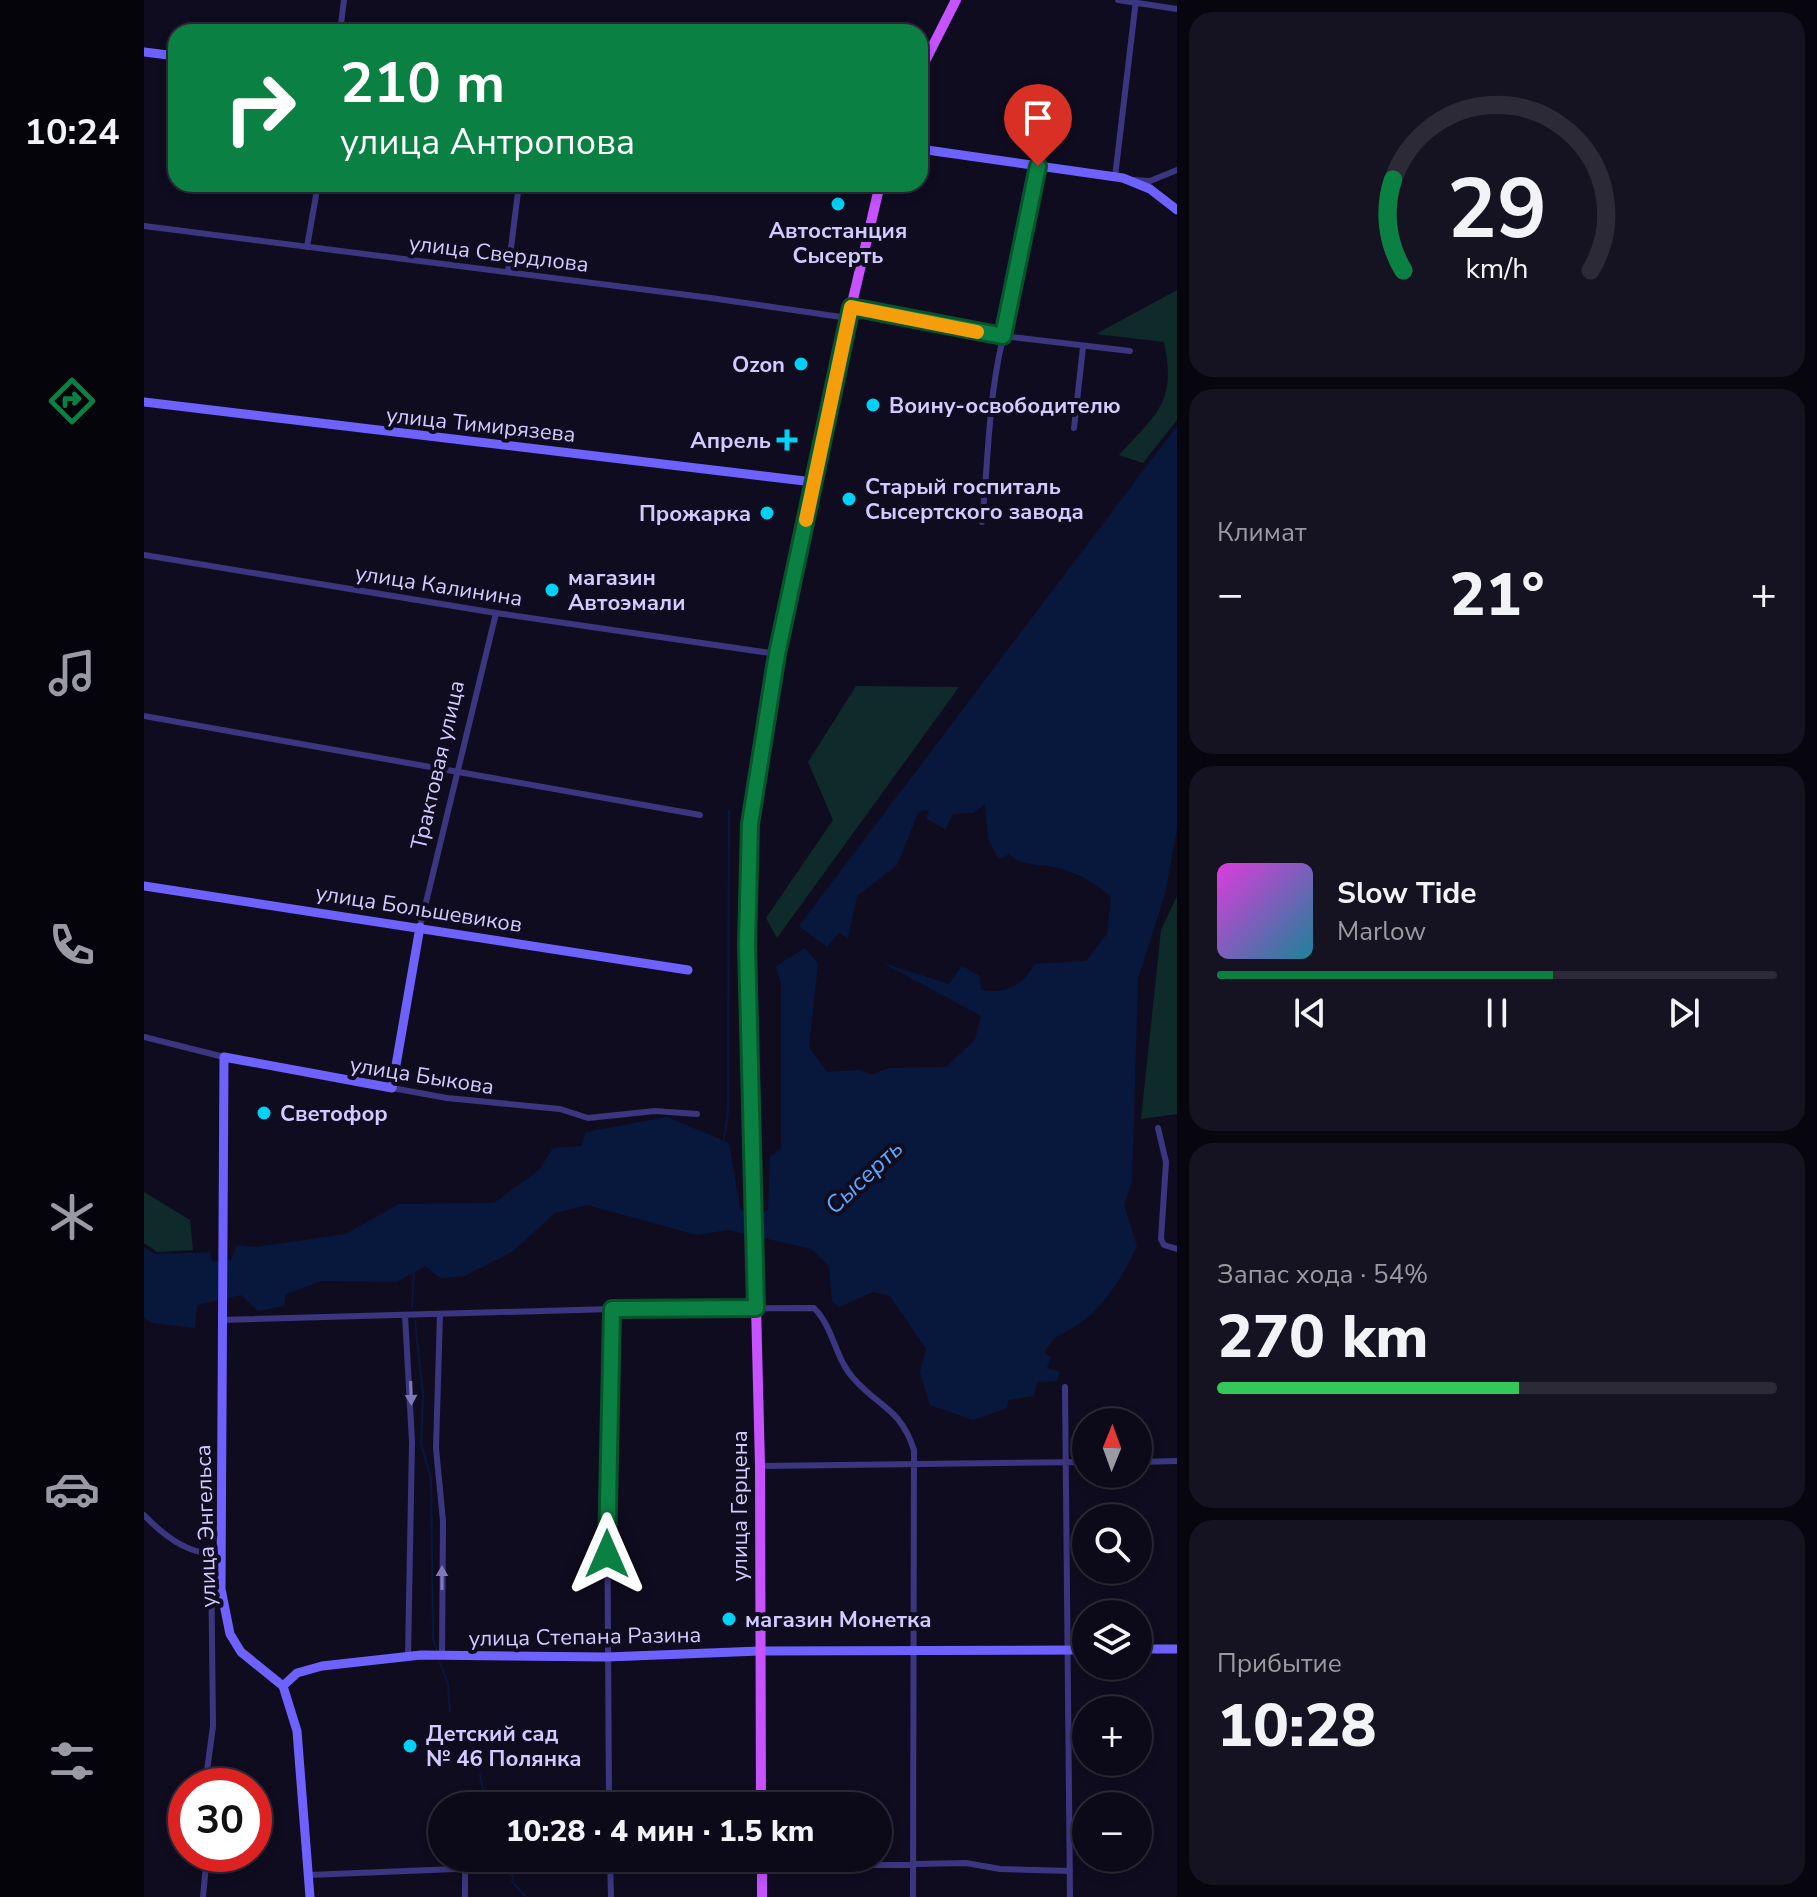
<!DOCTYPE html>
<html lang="ru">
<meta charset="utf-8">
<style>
body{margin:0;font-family:"Nunito Sans",sans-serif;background:#151221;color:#f1f3f6;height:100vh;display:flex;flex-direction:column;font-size:30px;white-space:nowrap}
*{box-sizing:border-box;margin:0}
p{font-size:26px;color:#9a9aa2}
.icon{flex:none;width:44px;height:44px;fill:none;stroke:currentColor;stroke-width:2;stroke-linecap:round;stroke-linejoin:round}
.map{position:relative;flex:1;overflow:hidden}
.side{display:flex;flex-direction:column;gap:12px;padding:12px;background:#07050d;width:640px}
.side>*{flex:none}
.banner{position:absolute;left:24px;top:24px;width:760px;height:168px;border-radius:24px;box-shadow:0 4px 12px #0003,0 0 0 2px #2c2a37;background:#0b8043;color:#fff;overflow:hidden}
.needle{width:52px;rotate:1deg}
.buttons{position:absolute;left:928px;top:1408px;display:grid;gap:16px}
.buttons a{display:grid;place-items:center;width:80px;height:80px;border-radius:50%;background:#0c0918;box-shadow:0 4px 12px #0003,0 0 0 2px #2c2a37;font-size:40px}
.speed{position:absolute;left:24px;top:1768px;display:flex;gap:16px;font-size:40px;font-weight:700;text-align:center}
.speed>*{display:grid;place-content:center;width:104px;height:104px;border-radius:50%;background:#0c0918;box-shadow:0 4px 12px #0003,0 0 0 2px #2c2a37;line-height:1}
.speed .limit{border:12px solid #d22;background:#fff;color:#111}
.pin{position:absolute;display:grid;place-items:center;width:68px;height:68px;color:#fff;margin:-82px -34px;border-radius:50% 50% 50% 0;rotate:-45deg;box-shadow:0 0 8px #0007}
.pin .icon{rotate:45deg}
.me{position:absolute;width:88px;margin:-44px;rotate:0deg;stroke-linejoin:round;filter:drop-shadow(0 0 6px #0008)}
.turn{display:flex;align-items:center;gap:28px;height:168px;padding:0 40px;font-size:36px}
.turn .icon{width:104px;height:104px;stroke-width:2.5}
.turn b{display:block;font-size:56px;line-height:68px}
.big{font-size:60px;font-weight:800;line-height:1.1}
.side .tile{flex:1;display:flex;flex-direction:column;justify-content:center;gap:12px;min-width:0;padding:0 28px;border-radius:24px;background:#151221}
.side .dial{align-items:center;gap:0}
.dial svg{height:208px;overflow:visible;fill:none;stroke:#2c2a37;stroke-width:7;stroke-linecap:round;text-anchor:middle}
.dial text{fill:#f1f3f6;stroke:none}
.song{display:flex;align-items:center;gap:24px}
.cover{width:96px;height:96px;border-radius:12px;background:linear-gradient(135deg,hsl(300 70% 55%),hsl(190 70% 35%))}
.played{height:8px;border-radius:4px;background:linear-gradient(90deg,#0b8043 60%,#2c2a37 60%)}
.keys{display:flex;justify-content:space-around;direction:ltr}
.heat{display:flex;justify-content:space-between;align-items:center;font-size:44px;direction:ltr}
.charge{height:12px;border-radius:6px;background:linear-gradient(90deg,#34c759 54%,#2c2a37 0)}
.trip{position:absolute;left:284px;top:1792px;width:464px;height:80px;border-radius:40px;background:#0c0918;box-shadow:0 4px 12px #0003,0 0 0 2px #2c2a37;font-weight:800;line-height:80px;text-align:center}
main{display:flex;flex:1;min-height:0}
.menu{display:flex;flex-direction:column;width:144px;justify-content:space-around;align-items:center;background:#05040a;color:#9a9aa2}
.menu .icon{width:56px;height:56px}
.menu .selected{color:#0b8043}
.menu b{font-size:36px;color:#f1f3f6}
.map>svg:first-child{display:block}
</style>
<main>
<nav class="menu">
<b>10:24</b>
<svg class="icon selected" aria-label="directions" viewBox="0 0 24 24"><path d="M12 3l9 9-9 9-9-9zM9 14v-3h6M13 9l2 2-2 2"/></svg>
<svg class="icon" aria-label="music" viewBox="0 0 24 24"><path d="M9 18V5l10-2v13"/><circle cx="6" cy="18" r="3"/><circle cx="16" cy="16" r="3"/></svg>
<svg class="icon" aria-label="phone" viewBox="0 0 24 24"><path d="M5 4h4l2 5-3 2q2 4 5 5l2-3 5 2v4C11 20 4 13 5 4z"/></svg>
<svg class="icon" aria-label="climate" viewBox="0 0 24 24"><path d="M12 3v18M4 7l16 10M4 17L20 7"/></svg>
<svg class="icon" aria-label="car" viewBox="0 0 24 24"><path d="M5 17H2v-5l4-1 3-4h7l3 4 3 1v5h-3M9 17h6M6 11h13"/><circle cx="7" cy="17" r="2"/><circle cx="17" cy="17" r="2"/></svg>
<svg class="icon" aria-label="filters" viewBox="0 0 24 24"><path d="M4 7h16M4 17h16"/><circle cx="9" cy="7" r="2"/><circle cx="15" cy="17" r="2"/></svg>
</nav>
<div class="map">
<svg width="1033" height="1897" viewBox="0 0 1033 1897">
<rect width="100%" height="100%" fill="#100c20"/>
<path fill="#0f2a2a" d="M1033,290v130l-34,43 -24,-8c38,-42 58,-53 45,-113l-68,-8z
M712,686l103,1 -182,251 -11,-20 67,-98 -25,-58z
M1033,896v218l-36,5 20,-189z
M0,1192l46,28 3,30 -36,2 -13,-9z"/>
<path fill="#08183d" d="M1033,426v402l-12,66 -27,85 -6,202 -8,24 13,41c-13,28 -32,61 -60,79 -19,13 -17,5 -33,27l7,5 -4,11 13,4 -3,9 -20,1 -3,14 -26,4 -1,8 -34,12 -43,-15 -10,-32 6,-24 -36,-53 -17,-4 -34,15 -7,-5 -3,-36 -17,-17 -84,-19 -31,5 -110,-30 -32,8 -43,39 -48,24 -24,2 -15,-12 -28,16 -76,-1 -35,13 -2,12 -26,5 -17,-16 -44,10 -2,23 -43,-5 -8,-5v-71l11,7 55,-2 2,10 19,-2 6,-15 19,2 90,-13 53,-30 95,-1 45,-33 14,-22 28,-2 5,-14 81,-15 62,26 11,66 18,7 10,-6 2,-53 11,-9v-164l-5,-18 29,-18 13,16 -9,83 18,25 32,-2 13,5 17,-7 57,-1 29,-27 6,-24 -98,-53 66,21 13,-18 18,10 1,14c26,4 41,-4 54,-26l51,-3 21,-27 4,-37c-15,-13 -29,-22 -49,-28 -19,-6 -38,-1 -53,-15l-10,5 -11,-20 -3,-35 -12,9 -20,1 -7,15 -20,-10 3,-9 -10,1 -22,54 -40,31 -9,42 -9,-5 -12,14 -28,-21z"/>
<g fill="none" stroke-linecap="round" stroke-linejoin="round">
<path stroke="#08183d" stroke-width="2" d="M580,1139l4,-28 1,-300
M268,1308l2,-38
M271,1321l8,74 -2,49 10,34 2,161 4,10
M296,1663l8,21 2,27
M336,1775l6,31
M349,1858l2,6 18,12 -1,6 14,15"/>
<path stroke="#3c3680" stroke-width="6" d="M974,0l59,9
M196,32l4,-32
M971,177l21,-177
M990,180l16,1 27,-11
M0,226l567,72 137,20
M163,247l11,-63
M364,272l11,-88
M707,307l152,29 127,15
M930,428l9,-81
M838,522c7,-67 6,-134 25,-199l31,-157
M0,555l352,58 281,41
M0,716l556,99
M276,927l76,-314
M0,1037l80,20
M248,1088l55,10 113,11 28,9 67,-7 42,3
M1014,1128l8,34 -5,77 3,6 13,4
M296,1314l-4,134 7,73 -1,135
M261,1315l7,127 -4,214
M77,1320l391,-11 202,-1c20,20 21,51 40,71 27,30 46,29 60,71l-1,447
M921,1387l5,510
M994,1462l39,-1
M616,1466l326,-4
M0,1515c19,20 47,42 76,38
M61,1786l8,-60 -2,-172
M465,1806l-2,-337 5,-160
M466,1858l1,39
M371,1867l91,-2 11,5 349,-7 34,6 70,2
M321,1871v26
M165,1875l171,-7
M59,1897l4,-43"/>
<path stroke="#6e62ff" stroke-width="9" d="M0,52l32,4
M776,149l203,29 27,11 27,21
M0,402l669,80
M0,886l544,84
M994,1649h39
M139,1686l14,-13 25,-7 99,-11 186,2 153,-6 326,-1
M166,1897l-13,-166 -14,-45 -42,-34 -11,-18 -9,-45 3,-532 168,31 28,-161"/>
<path stroke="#c752ff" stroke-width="10" d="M776,71l36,-71
M617,1806l-1,-340 -13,-521 3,-121 27,-170 58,-278 45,-192
M618,1858v39"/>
</g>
<defs><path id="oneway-solid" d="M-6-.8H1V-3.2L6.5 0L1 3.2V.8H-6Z" transform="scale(2)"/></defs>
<g fill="#8079b9">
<use href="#oneway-solid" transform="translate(267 1393) rotate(88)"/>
<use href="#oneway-solid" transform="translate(298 1578) rotate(-90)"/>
</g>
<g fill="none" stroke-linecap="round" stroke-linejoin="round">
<defs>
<path id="route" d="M463,1554l5,-245 144,-1 -9,-363 3,-121 27,-170 74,-347 152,29 35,-170"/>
</defs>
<use href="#route" stroke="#07532c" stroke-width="20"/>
<use href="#route" stroke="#0b8043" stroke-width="14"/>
<path stroke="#f59e0b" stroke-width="14" d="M662,520l45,-213 126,25"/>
</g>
<g fill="#00d1f6" stroke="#100c20" stroke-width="3">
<circle cx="694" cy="204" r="8"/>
<circle cx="657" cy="364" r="8"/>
<circle cx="729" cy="405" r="8"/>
<path d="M639 428h8v8h8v8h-8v8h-8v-8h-8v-8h8z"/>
<circle cx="705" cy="499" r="8"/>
<circle cx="623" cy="513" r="8"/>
<circle cx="408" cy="590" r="8"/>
<circle cx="120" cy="1113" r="8"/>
<circle cx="585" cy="1619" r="8"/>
<circle cx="266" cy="1746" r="8"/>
</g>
<g text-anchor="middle" stroke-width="8" stroke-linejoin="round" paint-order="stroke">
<g font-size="22" font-weight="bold" fill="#d3cbff" stroke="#100c20" text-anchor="start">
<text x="694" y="238" text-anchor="middle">Автостанция<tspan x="694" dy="25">Сысерть</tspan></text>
<text x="641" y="372" text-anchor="end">Ozon</text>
<text x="745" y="413">Воину-освободителю</text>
<text x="627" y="448" text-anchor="end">Апрель</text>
<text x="721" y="494">Старый госпиталь<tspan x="721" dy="25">Сысертского завода</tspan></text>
<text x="607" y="521" text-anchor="end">Прожарка</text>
<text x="424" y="585">магазин<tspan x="424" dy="25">Автоэмали</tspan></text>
<text x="136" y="1121">Светофор</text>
<text x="601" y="1627">магазин Монетка</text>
<text x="282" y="1741">Детский сад<tspan x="282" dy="25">№ 46 Полянка</tspan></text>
</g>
<g font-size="22" fill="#d3cbff" stroke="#100c20">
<text transform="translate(355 253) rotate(7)" y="8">улица Свердлова</text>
<text transform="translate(337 424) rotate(6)" y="8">улица Тимирязева</text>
<text transform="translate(295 585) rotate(9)" y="8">улица Калинина</text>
<text transform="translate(293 765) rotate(-77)" y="8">Трактовая улица</text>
<text transform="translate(275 908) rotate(9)" y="8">улица Большевиков</text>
<text transform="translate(278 1075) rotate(9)" y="8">улица Быкова</text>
<text transform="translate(595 1506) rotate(-90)" y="8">улица Герцена</text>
<text transform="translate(61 1526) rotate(-92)" y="8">улица Энгельса</text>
<text transform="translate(441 1636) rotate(-1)" y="8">улица Степана Разина</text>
</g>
<g font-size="24" font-style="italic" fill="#59aaff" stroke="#100c20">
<text transform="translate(720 1177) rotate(-43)" y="8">Сысерть</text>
</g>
</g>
</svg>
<div class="buttons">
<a><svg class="needle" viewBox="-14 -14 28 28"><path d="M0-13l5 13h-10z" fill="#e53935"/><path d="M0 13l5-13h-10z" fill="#9a9aa2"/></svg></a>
<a><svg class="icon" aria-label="search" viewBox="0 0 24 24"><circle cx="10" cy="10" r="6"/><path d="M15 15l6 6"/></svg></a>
<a><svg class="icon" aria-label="layers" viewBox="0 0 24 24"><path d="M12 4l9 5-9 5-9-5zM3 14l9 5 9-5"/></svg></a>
<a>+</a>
<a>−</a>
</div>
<div class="speed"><div class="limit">30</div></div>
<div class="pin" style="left:894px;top:166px;background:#d93025"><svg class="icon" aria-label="arrive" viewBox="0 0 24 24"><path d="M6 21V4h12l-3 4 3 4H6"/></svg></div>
<svg class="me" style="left:463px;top:1554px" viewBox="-20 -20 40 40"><path d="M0-17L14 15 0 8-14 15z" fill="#0b8043" stroke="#fff" stroke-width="4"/></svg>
<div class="trip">10:28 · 4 мин · 1.5 km</div>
<div class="banner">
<div class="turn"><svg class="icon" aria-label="right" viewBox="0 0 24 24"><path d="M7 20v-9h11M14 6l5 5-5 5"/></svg><div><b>210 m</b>улица Антропова</div></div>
</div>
</div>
<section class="side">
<div class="tile dial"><svg viewBox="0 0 100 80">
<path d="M14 69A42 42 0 1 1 86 69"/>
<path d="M14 69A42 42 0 0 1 10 34" stroke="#0b8043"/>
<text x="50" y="56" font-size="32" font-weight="700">29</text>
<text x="50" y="72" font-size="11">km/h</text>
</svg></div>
<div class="tile"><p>Климат</p>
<div class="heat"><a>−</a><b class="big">21°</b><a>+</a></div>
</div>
<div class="tile">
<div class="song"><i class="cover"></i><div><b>Slow Tide</b><p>Marlow</p></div></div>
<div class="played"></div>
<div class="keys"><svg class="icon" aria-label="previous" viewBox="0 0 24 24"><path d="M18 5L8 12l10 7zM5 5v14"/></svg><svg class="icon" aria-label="pause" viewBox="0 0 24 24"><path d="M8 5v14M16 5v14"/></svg><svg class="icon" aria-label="next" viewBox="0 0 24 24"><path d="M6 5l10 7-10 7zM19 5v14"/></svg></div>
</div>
<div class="tile"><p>Запас хода · 54%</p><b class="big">270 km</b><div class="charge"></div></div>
<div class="tile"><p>Прибытие</p><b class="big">10:28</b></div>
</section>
</main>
